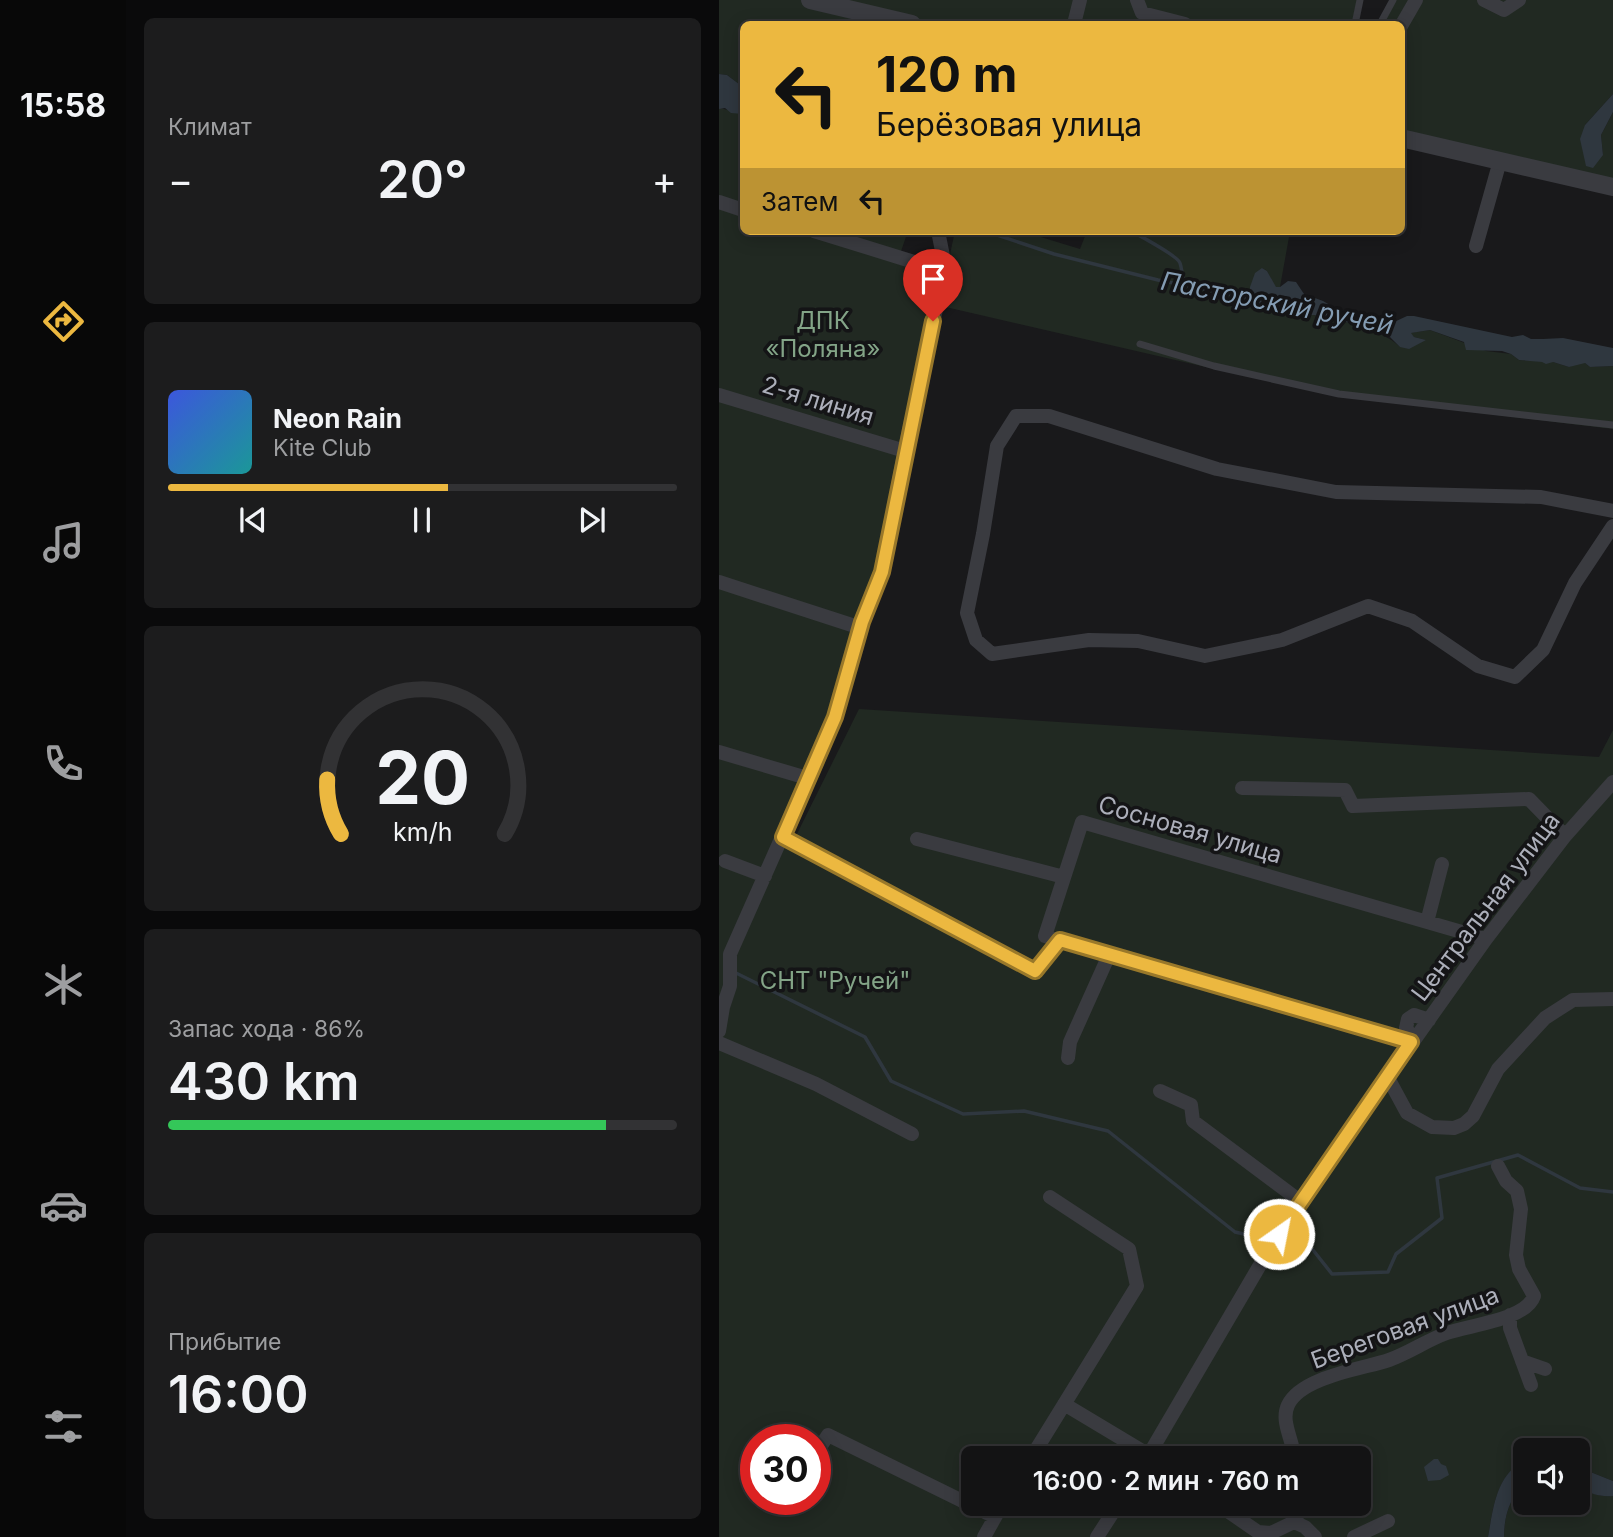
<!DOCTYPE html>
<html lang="ru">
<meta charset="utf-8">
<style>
body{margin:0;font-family:Inter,sans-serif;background:#1c1c1d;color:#f1f3f6;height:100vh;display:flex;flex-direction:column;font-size:26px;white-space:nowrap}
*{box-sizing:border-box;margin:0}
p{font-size:23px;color:#9d9ea0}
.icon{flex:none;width:38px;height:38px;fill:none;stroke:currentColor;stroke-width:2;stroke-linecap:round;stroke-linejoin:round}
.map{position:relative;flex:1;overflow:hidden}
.panel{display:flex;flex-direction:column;gap:18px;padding:18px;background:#0a0a0b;width:593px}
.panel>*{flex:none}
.top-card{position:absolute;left:21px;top:21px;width:665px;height:214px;border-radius:10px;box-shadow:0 4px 18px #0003,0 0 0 2px #323234;background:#ecb840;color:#111;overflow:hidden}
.fabs{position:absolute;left:794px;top:1438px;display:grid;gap:14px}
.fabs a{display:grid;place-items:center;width:77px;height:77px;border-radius:10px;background:#131314;box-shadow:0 4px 18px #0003,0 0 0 2px #323234;font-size:35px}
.speed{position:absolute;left:21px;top:1424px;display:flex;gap:14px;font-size:35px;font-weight:700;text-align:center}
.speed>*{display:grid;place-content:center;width:91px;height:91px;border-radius:50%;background:#131314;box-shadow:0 4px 18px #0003,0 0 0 2px #323234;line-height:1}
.speed .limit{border:10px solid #d22;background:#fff;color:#111}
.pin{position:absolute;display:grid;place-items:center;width:60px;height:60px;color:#fff;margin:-72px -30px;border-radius:50% 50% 50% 0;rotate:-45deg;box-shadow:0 0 7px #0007}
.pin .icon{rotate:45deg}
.me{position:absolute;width:77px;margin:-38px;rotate:33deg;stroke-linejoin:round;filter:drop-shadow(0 0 5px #0008)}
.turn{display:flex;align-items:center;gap:24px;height:147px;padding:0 21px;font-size:32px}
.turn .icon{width:91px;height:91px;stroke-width:2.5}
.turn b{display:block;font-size:49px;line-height:60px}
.then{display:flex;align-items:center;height:66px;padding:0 21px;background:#0003;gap:14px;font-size:26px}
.big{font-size:52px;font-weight:600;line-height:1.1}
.panel .tile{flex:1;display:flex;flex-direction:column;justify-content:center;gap:10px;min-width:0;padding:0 24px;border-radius:10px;background:#1c1c1d}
.panel .dial{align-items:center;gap:0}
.dial svg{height:182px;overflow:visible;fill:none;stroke:#323234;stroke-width:7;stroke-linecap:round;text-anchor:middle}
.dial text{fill:#f1f3f6;stroke:none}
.song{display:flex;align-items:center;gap:21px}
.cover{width:84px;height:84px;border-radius:10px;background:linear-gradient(135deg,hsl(230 70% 55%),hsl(180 70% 35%))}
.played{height:7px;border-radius:4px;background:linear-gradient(90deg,#ecb840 55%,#323234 55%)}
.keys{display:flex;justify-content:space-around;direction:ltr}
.heat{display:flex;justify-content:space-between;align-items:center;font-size:38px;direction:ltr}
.charge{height:10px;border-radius:5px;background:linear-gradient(90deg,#34c759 86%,#323234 0)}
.trip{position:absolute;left:242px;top:1446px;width:410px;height:70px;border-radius:10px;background:#131314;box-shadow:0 4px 18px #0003,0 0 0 2px #323234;font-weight:600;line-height:70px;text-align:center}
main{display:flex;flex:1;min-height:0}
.menu{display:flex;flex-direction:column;width:126px;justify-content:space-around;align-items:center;background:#080808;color:#9d9ea0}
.menu .icon{width:49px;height:49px}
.menu .active{color:#ecb840}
.menu b{font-size:32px;color:#f1f3f6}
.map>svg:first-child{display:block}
</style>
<main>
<nav class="menu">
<b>15:58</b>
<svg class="icon active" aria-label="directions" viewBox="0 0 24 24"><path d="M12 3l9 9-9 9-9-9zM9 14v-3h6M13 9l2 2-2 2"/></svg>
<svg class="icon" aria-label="music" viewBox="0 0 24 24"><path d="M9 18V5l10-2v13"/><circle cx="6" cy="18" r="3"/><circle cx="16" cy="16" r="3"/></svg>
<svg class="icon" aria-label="phone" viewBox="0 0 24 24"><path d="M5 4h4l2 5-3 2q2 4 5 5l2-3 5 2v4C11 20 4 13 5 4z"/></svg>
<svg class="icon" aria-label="climate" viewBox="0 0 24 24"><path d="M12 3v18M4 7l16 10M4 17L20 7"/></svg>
<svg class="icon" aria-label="car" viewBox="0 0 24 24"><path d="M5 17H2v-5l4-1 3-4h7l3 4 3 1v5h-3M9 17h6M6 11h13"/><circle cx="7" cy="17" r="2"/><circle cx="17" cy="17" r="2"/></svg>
<svg class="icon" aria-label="filters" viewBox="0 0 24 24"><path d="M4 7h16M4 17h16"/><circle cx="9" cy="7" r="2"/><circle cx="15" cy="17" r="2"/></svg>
</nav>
<section class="panel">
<div class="tile"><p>Климат</p>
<div class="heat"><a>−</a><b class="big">20°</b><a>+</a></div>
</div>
<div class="tile">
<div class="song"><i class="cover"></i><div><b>Neon Rain</b><p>Kite Club</p></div></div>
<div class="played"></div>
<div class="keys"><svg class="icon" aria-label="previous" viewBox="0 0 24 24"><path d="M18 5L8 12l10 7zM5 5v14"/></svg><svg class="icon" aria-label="pause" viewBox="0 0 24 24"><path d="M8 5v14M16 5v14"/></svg><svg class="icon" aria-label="next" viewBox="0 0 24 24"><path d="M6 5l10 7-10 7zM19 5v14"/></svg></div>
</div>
<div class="tile dial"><svg viewBox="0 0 100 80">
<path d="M14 69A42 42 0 1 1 86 69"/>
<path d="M14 69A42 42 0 0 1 8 45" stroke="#ecb840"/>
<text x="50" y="56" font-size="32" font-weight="700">20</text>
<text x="50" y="72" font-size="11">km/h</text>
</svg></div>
<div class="tile"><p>Запас хода · 86%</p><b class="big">430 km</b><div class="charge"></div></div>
<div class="tile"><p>Прибытие</p><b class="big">16:00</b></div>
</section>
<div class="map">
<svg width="894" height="1537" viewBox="0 0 894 1537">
<rect width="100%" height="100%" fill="#19191b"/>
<path fill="#212922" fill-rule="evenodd" d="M0,0h638l-5,24h-609v63l-16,-12 -8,-1z
M676,0h218v94l-28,31 18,30 -2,-20 12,-23v75l-211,-49 -1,-114h-19z
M0,108c8,1 15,5 24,6v117h165l-9,26 50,2 6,-28h66l59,18 7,-18h178l24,6 -9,50h-5l-8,-16 -5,-3 -3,40c17,-1 23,4 38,7 5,0 11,-1 16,0 26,4 69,14 87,32l25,-7 -11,-3 -4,-4 20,-3 56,21 25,3 8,6 34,2 16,5 9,-4h7l5,4 23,-1v63l-183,-22 -220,-39 -273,-63 -55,267 -47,145 -53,121 11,4 66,-133 740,48 14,-27v751l-35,-14v-16h-52v10c-30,12 -33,49 -38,76h-769zM37,1440h59v60h-59zM254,1458h385v45h-385z
M807,1483v20h52v-18c9,8 23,12 35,11v41h-109c0,-21 6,-41 22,-54z"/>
<path fill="#2f373f" d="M0,74l8,1 16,12v27l-12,-1 -6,-5 -6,1z
M894,94v18l-12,23 2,20 -10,13 -7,-2 -6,-27 5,-14z
M543,268l5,3 9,16h4l8,-6 8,1 8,12 19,7 22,13 14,-1 27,10h6l15,-7h7l98,21 11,-2 8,4h12l20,-1 50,10v18l-23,1 -5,-4 -16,4 -16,-5 -7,2 -4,-2 -23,-2 -8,-6 -9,-3 -36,-1 -2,-8 -34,-12 -19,3 3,4 12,3 -17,9 -9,-2 -10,-10 -35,-13 -41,-9h-17l-20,-7h-18l-9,-4v-17l5,-14z
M715,1459h4l3,5 5,2 3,9 -9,5 -12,1 -4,-14z
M807,1461v22c-16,13 -22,33 -22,54h-16c5,-27 8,-65 38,-76z
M859,1467l35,14v15c-13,1 -25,-2 -35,-11z"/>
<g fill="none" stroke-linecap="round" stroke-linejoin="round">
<path stroke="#2f373f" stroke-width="3.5" d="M266,231l69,23 104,26 96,19
M412,231c9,5 47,25 49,32 2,6 2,12 4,18l-3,4
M15,972l131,65 26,44 72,33 61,-3 84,20 127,101 35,8
M559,1242l35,8 19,24 56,-2 8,-18 46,-36 -5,-40 81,-23 62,33 33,4"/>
<path stroke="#3a3b40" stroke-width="7" d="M636,24l5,-24
M661,24l13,-24
M421,344l74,22 125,28 274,31"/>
<path stroke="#3a3b40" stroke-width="14" d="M418,0l5,13 43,11
M765,0l20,10 15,-10
M355,24l6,-24
M682,26l15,-26
M0,202l24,8
M95,231l100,31 30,-1
M757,246l24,-85
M0,395l186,56
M894,511l-72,-14 -205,-5 -119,-23 -168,-53h-33l-19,30 -14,88 -16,79 9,27 16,14 97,-14 49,1 67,15 77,-16 86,-34 44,15 66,45 37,11 28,-27 32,-67 38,-57
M0,582l142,46
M0,752l88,26
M523,788l103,2 8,16 176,-7 36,37
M63,837l253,134 25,-31
M198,839l147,38
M6,861l40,15
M708,922l15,-58
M0,1031l4,-24 7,-21v-32l105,-237 27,-95 20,-50 22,-119 39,-175 1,-17 -6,-30
M694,1039l-7,-11 2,-9 6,-4 15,5
M692,1042l-366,-106 37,-114 404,117
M0,1043l97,41 96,50
M349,1058l2,-16 39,-87
M668,1076l20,37 25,14 22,1 10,-4 9,-8 25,-47 47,-51 28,-18 40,-1
M441,1091l31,14 2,16 107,80
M791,1315v13l21,57
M803,1361l23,8
M345,1404l90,54
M96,1455l13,-20 167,82
M312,1458l106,-172 -8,-37 -79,-52
M428,1458l120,-205 33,-52 186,-262 79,-103 48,-54
M575,1458c0,-17 -14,-36 -6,-53 13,-28 74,-36 101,-45 20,-7 38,-20 58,-27 22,-8 79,-13 87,-37l-15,-27 -3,-14 5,-46 -4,-18 -11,-10 -8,-15
M497,1503l42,29 13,1 23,-11 4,-8 -2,-11
M575,1522l11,5 10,10
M265,1537l19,-34
M378,1537l22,-34
M635,1537l34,-16"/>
<path stroke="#3a3b40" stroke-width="18" d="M91,0l102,24
M682,138l212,49"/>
</g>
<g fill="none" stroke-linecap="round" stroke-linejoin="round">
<defs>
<path id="route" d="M214,321l-51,251 -20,50 -27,95 -52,120 252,134 25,-31 351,102 -132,192"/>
</defs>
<use href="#route" stroke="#99782a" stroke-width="18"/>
<use href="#route" stroke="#ecb840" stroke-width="12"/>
</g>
<g text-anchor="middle" stroke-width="7" stroke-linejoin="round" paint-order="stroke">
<g font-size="24" fill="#83a487" stroke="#141416">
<text x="104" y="329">ДПК<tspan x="104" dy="28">«Поляна»</tspan></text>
<text x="116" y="989">СНТ "Ручей"</text>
</g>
<g font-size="24" fill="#acafba" stroke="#141416">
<text transform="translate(99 401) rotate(17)" y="8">2-я линия</text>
<text transform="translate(471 830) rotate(16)" y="8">Сосновая улица</text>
<text transform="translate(767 907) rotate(-53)" y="8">Центральная улица</text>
<text transform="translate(686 1328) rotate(-20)" y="8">Береговая улица</text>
</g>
<g font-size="26" font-style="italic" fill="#849cb3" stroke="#141416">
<text transform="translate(558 303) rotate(11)" y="9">Пасторский ручей</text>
</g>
</g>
</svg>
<div class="fabs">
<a><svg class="icon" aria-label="sound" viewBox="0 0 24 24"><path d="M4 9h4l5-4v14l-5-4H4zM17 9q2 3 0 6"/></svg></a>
</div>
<div class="speed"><div class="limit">30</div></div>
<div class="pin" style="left:214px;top:321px;background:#d93025"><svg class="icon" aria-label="arrive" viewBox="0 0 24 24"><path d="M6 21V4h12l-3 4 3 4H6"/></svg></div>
<svg class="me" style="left:560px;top:1234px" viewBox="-20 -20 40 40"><circle r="17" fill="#ecb840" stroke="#fff" stroke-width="3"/><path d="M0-11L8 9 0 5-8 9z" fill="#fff"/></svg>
<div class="trip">16:00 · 2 мин · 760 m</div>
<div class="top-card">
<div class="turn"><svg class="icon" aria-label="left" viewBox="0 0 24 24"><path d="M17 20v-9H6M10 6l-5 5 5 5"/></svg><div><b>120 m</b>Берёзовая улица</div></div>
<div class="then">Затем<svg class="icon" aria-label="left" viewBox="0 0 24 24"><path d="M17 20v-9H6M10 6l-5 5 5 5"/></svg></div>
</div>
</div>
</main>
